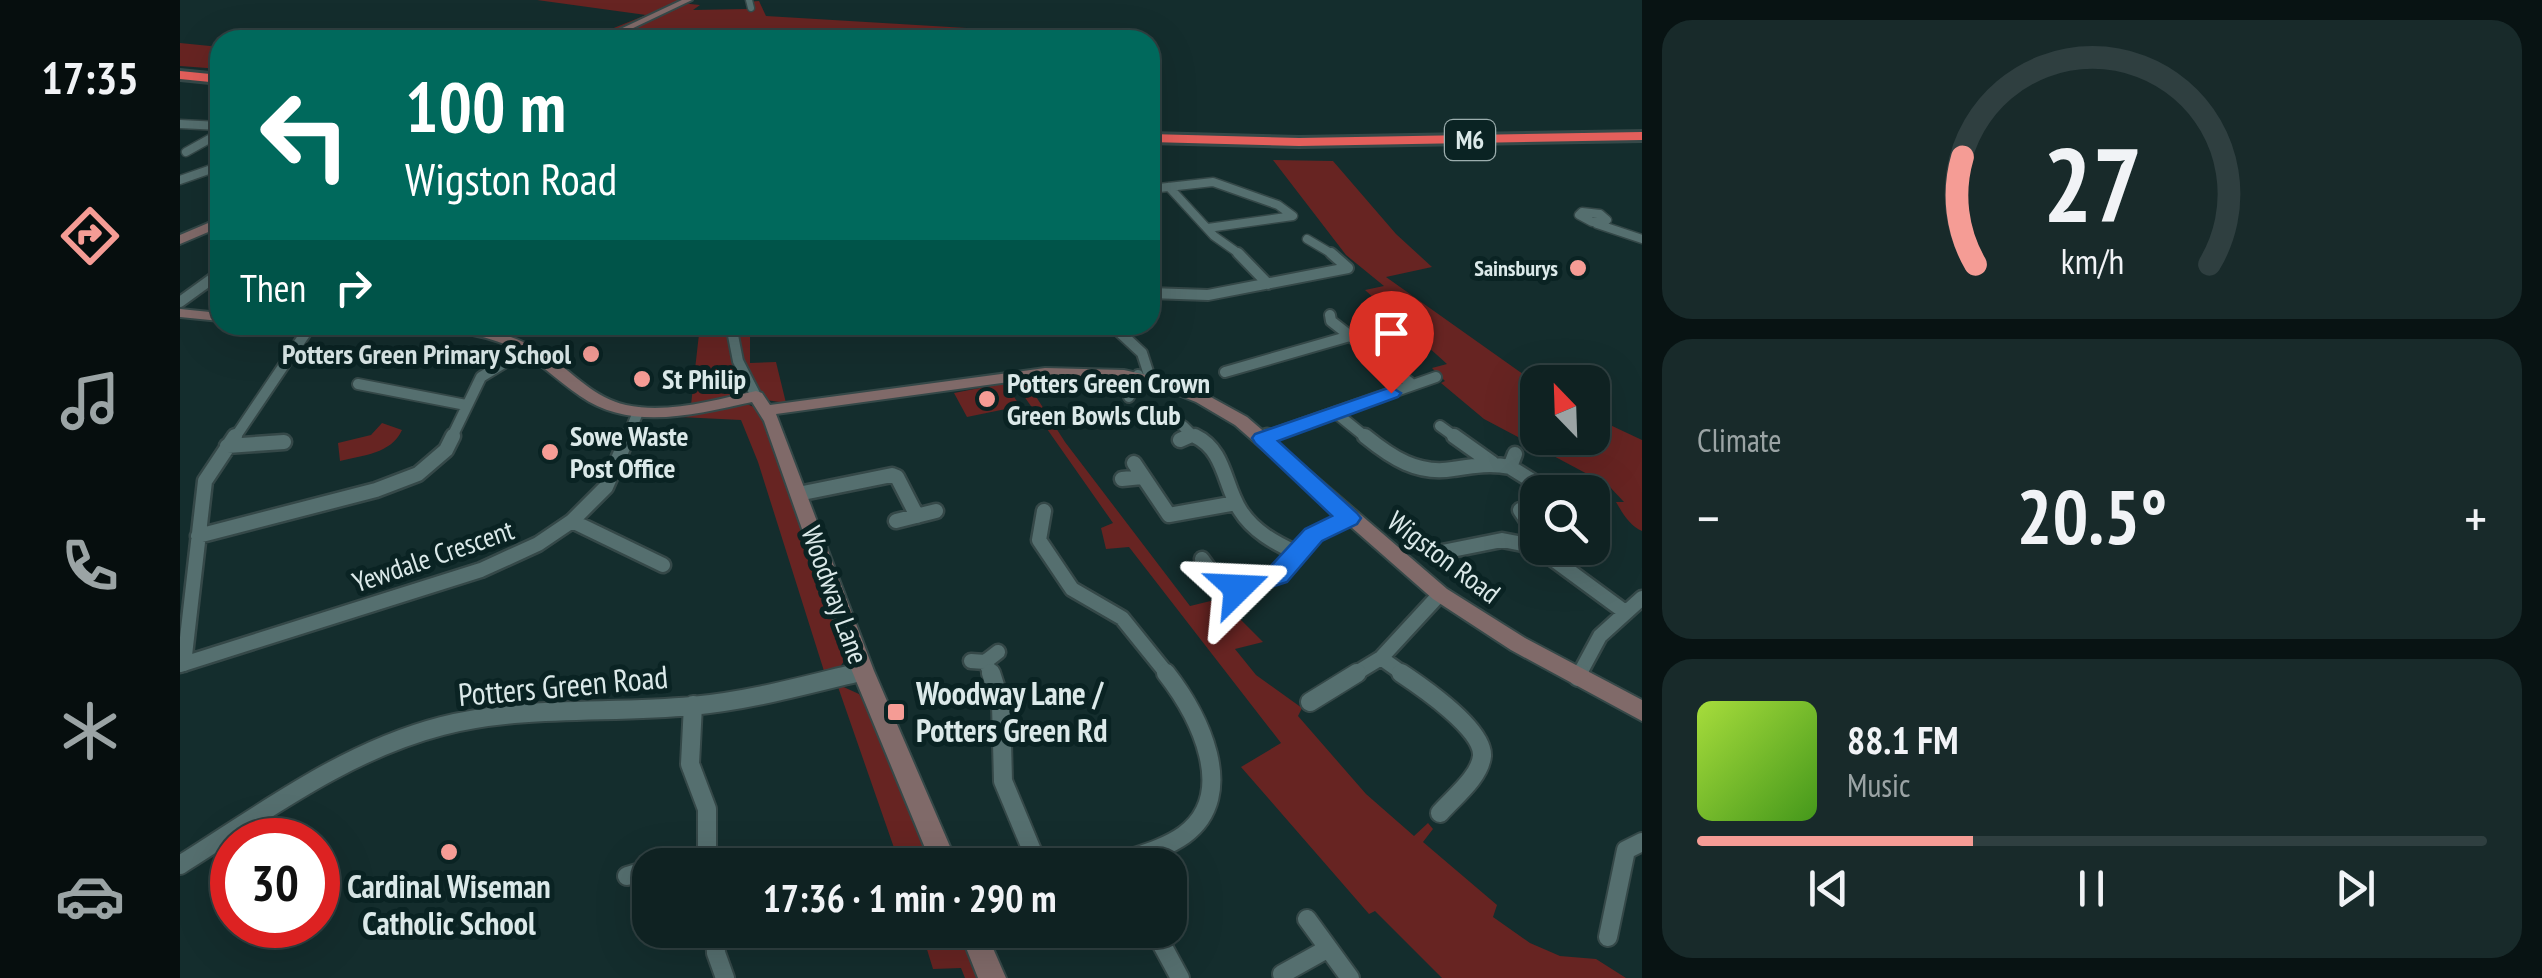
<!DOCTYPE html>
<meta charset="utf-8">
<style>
body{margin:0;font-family:"PT Sans Narrow",sans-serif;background:#182a2a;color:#f1f3f6;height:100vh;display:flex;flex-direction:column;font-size:38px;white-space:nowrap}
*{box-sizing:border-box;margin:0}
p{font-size:32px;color:#9ba4a5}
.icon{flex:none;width:55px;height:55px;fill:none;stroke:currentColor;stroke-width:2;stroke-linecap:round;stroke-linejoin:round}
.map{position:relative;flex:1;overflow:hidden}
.details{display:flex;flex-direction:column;gap:20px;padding:20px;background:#081313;width:900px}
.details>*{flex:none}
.top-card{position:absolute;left:30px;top:30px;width:950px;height:305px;border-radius:30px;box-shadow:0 10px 40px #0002,0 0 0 2px #2f3f40;background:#00695c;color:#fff;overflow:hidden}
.needle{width:65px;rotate:337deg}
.buttons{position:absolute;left:1340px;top:365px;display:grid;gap:20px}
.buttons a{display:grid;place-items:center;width:90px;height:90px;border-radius:20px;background:#0f2222;box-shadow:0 10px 40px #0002,0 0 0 2px #2f3f40;font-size:50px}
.speed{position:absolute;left:30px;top:818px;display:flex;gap:20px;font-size:50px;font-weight:700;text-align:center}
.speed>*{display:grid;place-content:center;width:130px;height:130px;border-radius:50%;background:#0f2222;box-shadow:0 10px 40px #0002,0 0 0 2px #2f3f40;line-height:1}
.speed .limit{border:15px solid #d22;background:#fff;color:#111}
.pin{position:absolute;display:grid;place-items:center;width:85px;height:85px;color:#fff;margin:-102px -42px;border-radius:50% 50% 50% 0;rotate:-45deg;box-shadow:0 0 10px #0007}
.pin .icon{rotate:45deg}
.me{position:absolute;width:110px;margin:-55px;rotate:69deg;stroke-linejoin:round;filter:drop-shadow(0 0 8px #0008)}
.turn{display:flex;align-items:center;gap:35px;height:210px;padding:0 30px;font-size:45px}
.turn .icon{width:130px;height:130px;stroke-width:2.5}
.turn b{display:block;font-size:70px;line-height:85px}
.then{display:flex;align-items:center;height:95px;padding:0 30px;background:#0003;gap:20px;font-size:38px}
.big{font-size:75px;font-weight:600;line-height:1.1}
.details .card{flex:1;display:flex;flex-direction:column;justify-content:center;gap:15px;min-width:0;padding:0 35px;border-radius:30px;background:#182a2a}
.details .dial{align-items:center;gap:0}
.dial svg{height:260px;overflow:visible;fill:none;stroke:#2f3f40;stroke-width:7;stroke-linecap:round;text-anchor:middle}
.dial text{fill:#f1f3f6;stroke:none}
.song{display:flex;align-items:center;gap:30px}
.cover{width:120px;height:120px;border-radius:15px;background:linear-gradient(135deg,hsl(80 70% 55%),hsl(100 70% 35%))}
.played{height:10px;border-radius:5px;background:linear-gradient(90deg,#f59c95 35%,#2f3f40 35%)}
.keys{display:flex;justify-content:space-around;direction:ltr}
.heat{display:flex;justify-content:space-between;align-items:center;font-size:55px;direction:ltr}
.trip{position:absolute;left:452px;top:848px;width:555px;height:100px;border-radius:30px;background:#0f2222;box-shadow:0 10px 40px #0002,0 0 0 2px #2f3f40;font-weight:600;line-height:100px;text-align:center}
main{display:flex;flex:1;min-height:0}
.tab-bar{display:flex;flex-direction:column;width:180px;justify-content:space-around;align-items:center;background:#060e0e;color:#9ba4a5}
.tab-bar .icon{width:70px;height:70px}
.tab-bar .on{color:#f59c95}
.tab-bar b{font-size:45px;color:#f1f3f6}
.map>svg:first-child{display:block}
</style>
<main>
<nav class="tab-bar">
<b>17:35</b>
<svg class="icon on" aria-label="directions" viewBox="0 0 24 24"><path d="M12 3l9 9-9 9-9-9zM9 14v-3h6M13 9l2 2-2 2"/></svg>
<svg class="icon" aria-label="music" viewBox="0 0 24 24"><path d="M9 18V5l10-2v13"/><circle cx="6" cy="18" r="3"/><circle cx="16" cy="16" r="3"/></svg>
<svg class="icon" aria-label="phone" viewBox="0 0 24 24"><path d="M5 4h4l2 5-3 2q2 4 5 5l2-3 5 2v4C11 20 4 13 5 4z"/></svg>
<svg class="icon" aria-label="climate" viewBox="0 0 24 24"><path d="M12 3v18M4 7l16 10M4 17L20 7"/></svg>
<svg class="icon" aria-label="car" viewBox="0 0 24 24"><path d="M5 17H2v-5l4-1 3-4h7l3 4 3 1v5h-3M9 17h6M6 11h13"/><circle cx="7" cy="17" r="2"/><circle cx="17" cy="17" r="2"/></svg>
</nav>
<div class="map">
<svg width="1462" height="978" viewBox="0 0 1462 978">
<rect width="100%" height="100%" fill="#142d2d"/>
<path fill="#672422" d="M357,0h148l-4,3 19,2 -7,5 55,-1 -2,-7 13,-1 7,15 234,14 -15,10h-401l62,-25z
M0,43l40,4v22l-40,-3z
M1093,160l60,1 63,73 36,33 -46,10 151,107 1,54h54l1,-21 49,23v91c-12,-5 -19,-17 -26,-29h8l-16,-17 -124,-66 -43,-36 4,-2 -13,-13 15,-4 -82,-74 19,-4 -38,-31z
M520,325h26l19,59 -3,10 -51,11z
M557,325h13v38l26,-1 10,41 -20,-3 -22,-36z
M846,381l39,61 125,164 37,-9 10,10 -2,7 28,28 -28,7 21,26 46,33 -4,8 68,78 48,42 14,-13 5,6 -10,13 74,63 -4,12 37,26 30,13 36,3 30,19h-184l-67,-67 -6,3 -128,-147 40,-24 -152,-196 -23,2 -5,-21 12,-5 -99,-141z
M825,383l15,23 -53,11 -13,-24z
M565,403l15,7 14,28 74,217 -8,12 -16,4 -66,-209 -17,-42 -61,-3z
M202,423l20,7c-11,24 -39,25 -62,31l-2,-18 33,-8z
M657,684l22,10 25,45 50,126h-34z
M741,930h41l20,48h-17l-4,-10 -28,1z"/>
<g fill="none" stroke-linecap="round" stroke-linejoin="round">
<defs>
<path id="street-far4" d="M569,0l2,8"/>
<path id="street-far3" d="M0,124l40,2
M6,152l34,-19
M0,180l40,-14
M989,187l45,49 27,19
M970,189l63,-7 65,23 15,11 -85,12
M1402,212l18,2 7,6 -15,2 -13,-7z
M1417,224l45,15
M1127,239l27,16"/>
<path id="street-far2" d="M1058,253l30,31
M970,293l58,2 140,-27 -17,-15
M0,302l40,-29
M1150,315l1,6 82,64
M551,325l7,36 18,35
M932,325l30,28 8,25
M1045,372l125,-36
M178,384l108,21
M949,397l-1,-9 10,-13
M1156,413l32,26
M1260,426l18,13
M1012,435l9,4
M1082,438l174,-61
M54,439l77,-114
M271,439l30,-62 46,-28
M447,439l11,-27
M1003,439l9,-4 -9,-9"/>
<path id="street-far1" d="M1015,436c30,14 29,49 45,74 13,21 35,33 57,43
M1185,436c27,22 53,39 88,33 20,-3 37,-6 57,-2l5,-13
M1274,436l38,27
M1082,438l5,-2
M1000,440l9,-4
M47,446l57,-4
M954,463l35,52 67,-12
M1330,467l40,25
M942,479l20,-2
M618,494l94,-19 5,2 20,39
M1340,510l18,27
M864,511l-5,29 33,49 50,29 46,57
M392,521l91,44
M716,521l40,-10
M18,536l178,-46 42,-16 28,-24 7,-14
M1358,548l87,64
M1262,552l60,-12 36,7
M1022,559l16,22 23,18
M1050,592l48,-17 35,-40 36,-17
M1201,658l24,17
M791,661l14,1 13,-10
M805,662l7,13
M4,664l21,-183 30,-45
M0,665l301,-95 57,-26 34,-23 34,-34 22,-51
M667,675l16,-4
M1173,675l28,-17 59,-64
M1399,675l21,-39 42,-38"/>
<path id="street" d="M811,673l10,31 2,77 35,84
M1221,673c21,14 83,56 81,83 -2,21 -29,42 -42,57
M1398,677l2,-4
M1130,702l47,-29
M513,705l-3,59 17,45v56
M0,865c83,-52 165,-114 262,-139 82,-21 167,-12 250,-20 56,-5 110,-20 164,-33
M486,865l40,-10
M931,865c24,-9 52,-15 73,-30 56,-41 14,-121 -18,-162
M447,876l23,-7
M1127,919l43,59
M535,930l1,23 9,25
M974,930l26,48
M1428,937l18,-87 16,-8
M1102,974l45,-25"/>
<path id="secondary" d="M502,0h10l-84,40h-11z
M40,218v9l-40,17v-9z
M0,309l40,4v8l-40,-4z
M242,325c45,0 87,4 126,31 26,17 46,42 78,49 42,9 88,-5 130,-14l6,2 8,12 275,-37 79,2 44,10 39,15 40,22 200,172 78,49 117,62v21l-131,-71 -78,-51 -198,-174 -39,-23 -38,-15 -34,-8 -79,-2 -269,37 98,257 84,194h-26l-80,-194 -88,-250 -12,-19c-56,12 -121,30 -172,-6 -24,-16 -43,-37 -69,-49 -17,-8 -34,-12 -52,-14 -13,-2 -27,-1 -37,-8z
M779,930h26l21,48h-28z"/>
<path id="highway" d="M0,71l40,4v8l-40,-4z
M1462,132v8l-343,6 -149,-4v-8l149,4z"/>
</defs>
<use href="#street-far4" stroke="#354848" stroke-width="9"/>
<use href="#street-far3" stroke="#354848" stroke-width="11"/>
<use href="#street-far2" stroke="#354848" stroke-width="14"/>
<use href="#street-far1" stroke="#354848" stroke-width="19"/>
<use href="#street" stroke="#354848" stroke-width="22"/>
<use href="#secondary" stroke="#354848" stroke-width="4"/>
<use href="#highway" stroke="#354848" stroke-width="6"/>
<use href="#street-far4" stroke="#556f6f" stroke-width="6"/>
<use href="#street-far3" stroke="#556f6f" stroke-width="8"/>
<use href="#street-far2" stroke="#556f6f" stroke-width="10"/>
<use href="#street-far1" stroke="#556f6f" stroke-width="14"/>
<use href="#street" stroke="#556f6f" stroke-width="18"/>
<use href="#secondary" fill="#806a69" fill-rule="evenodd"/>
<use href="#highway" fill="#e45f5b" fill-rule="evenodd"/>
</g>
<path fill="#1a73e8" stroke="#114b97" stroke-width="2.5" d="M1211,387l10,6 -3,4 -120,44 79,72 4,5 -4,6 -35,17 -35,41 -49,16 -9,-3 -4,-7 4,-7 40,-13 36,-39 27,-13 -77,-73 -3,-5 3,-4z"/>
<g fill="#f59c95" stroke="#0a2323" stroke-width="4">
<circle cx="1398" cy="268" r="10"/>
<circle cx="411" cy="354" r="10"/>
<circle cx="462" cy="379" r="10"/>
<circle cx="807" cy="399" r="10"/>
<circle cx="370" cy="452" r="10"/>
<rect x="706" y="702" width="20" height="20" rx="5"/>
<circle cx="269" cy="852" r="10"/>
</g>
<g text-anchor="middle" stroke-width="10" stroke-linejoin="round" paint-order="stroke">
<g font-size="22" font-weight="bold" fill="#dbe9e9" stroke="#0a2323" text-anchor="end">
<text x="1378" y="276">Sainsburys</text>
</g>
<rect fill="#0a2323" stroke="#9caeae" stroke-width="2.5" x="1265" y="120" width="50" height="40" rx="8"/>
<g font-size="25" font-weight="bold" fill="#dbe9e9">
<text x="1290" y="149">M6</text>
</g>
<g font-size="28" font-weight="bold" fill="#dbe9e9" stroke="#0a2323" text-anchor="start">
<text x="391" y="364" text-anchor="end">Potters Green Primary School</text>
<text x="482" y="389">St Philip</text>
<text x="827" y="393">Potters Green Crown<tspan x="827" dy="32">Green Bowls Club</tspan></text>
<text x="390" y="446">Sowe Waste<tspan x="390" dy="32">Post Office</tspan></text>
</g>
<g font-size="28" fill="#dbe9e9" stroke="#0a2323">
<text transform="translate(253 556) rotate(-19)" y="10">Yewdale Crescent</text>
<text transform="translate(1264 557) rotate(37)" y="10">Wigston Road</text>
<text transform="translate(655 595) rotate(70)" y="10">Woodway Lane</text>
</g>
<g font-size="32" fill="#dbe9e9" stroke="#0a2323">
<text transform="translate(383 686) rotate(-5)" y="11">Potters Green Road</text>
</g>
<g font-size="32" font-weight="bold" fill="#dbe9e9" stroke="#0a2323" text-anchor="start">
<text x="736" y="705">Woodway Lane /<tspan x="736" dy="37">Potters Green Rd</tspan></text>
<text x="269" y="898" text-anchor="middle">Cardinal Wiseman<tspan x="269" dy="37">Catholic School</tspan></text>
</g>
</g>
</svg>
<div class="buttons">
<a><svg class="needle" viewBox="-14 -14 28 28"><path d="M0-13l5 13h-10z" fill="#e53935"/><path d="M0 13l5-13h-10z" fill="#9ba4a5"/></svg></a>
<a><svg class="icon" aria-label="search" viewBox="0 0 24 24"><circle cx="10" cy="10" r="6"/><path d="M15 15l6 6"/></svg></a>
</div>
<div class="speed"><div class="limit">30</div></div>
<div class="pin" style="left:1211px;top:393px;background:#d93025"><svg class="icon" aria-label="arrive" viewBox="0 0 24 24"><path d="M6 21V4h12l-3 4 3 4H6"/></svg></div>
<svg class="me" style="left:1058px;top:588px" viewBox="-20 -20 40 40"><path d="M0-17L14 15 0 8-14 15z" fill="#1a73e8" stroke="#fff" stroke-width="4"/></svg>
<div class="trip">17:36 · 1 min · 290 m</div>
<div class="top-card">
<div class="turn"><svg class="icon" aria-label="left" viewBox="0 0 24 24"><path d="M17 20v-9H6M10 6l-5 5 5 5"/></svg><div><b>100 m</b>Wigston Road</div></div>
<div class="then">Then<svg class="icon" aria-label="right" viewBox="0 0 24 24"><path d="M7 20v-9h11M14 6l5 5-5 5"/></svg></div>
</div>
</div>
<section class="details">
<div class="card dial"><svg viewBox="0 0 100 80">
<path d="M14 69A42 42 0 1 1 86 69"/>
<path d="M14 69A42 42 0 0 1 10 36" stroke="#f59c95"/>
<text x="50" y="56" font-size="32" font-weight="700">27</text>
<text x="50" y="72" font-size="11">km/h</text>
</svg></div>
<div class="card"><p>Climate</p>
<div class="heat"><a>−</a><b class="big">20.5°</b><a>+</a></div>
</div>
<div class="card">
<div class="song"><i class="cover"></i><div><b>88.1 FM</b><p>Music</p></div></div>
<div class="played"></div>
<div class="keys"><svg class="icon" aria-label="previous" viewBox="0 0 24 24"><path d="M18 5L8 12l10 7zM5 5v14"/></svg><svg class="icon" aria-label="pause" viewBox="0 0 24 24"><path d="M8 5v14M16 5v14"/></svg><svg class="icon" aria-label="next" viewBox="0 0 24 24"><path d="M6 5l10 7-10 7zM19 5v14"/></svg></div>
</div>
</section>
</main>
